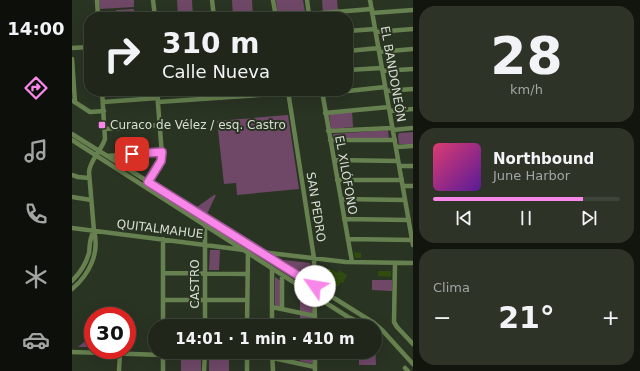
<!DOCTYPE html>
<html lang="es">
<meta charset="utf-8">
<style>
body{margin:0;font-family:"DejaVu Sans",sans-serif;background:#2d3327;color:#f1f3f6;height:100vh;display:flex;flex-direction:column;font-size:15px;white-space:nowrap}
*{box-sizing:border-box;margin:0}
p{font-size:13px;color:#a2a5a2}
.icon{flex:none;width:22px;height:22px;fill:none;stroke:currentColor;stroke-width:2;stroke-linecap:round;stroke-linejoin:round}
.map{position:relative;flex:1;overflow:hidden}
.side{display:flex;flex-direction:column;gap:6px;padding:6px;background:#12150e;width:227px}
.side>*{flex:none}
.banner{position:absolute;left:12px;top:12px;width:269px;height:84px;border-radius:16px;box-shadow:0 4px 16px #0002,0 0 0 1px #3d4439;background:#20271a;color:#f1f3f6;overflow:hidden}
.speed{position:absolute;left:12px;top:307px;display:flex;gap:8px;font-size:20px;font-weight:700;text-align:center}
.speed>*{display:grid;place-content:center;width:52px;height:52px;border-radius:50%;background:#20271a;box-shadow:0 4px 16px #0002,0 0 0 1px #3d4439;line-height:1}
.speed .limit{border:6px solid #d22;background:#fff;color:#111}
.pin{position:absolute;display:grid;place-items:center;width:34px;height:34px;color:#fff;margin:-17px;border-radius:8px;box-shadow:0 2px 6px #0006}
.me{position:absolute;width:44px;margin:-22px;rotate:302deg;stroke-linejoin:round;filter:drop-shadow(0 0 3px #0008)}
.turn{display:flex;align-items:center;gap:14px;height:84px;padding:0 12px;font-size:18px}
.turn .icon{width:52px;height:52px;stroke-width:2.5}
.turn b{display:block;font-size:28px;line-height:34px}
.big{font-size:30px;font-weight:600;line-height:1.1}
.side .card{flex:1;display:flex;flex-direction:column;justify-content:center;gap:6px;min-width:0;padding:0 14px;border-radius:16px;background:#2d3327}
.side .dial{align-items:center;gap:0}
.dial b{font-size:52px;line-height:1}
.song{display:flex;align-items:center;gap:12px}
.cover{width:48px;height:48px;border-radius:6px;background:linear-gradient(135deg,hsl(340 70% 55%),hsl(270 70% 35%))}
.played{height:4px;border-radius:2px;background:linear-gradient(90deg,#f987e9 80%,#3d4439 80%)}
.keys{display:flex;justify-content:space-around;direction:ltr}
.heat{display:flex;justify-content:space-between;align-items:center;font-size:22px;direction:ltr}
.trip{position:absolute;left:76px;top:319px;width:234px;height:40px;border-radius:20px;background:#20271a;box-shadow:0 4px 16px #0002,0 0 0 1px #3d4439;font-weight:600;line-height:40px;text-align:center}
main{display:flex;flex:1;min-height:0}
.dock{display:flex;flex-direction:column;width:72px;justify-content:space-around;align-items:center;background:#0d100a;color:#a2a5a2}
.dock .icon{width:28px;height:28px}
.dock .selected{color:#f987e9}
.dock b{font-size:18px;color:#f1f3f6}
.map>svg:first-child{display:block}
</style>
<main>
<nav class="dock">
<b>14:00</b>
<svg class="icon selected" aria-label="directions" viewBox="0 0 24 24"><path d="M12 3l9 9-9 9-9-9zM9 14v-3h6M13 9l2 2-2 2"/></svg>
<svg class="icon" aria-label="music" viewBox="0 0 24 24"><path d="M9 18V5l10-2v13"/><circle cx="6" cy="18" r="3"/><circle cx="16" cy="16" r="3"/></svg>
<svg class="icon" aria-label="phone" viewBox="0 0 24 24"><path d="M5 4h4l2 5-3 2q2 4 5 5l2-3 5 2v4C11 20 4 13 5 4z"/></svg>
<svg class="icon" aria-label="climate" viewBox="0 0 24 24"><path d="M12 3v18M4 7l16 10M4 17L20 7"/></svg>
<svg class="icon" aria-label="car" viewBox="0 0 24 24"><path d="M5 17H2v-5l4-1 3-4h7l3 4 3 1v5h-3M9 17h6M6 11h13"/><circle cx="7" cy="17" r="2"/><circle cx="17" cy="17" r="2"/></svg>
</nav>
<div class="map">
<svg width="341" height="371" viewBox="0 0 341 371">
<rect width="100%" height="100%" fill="#2a3423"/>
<path fill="#6f4868" d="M27,0h35v7l-34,2z
M105,0h15l1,17h-15z
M160,0h20l1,17h-20z
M204,0h27l3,17h-28z
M250,0h15l1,11 -15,1z
M62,9v8h-18v-7z
M280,111l1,16 -22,2 -2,-15z
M216,115l11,74 -62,6 -1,-12 -12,1 -7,-63z
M316,130l1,9h-54l-2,-2v-3z
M341,132v12h-14l-1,-8 1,-3z
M142,195h2l-9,19 -10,-7z
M138,250h10l-1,20h-10z
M211,260l27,3v15z
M203,277l6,4 -1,26 -5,-2z
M300,280h20v11l-20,-1z
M228,291l13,8v27h-13z
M21,335v12h-15z
M303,341l1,24h-17v-13h16z
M228,352h13v12l-13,-3z
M129,357v14h-20v-13z
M139,357h18v14h-20v-11z"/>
<path fill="#2f4c0e" d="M282,252l7,1v5h-6z
M257,268l9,5 1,-3 8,5 -4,8 -2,-1 -3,5 -15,-9z
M306,271h13v6l-13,-1z"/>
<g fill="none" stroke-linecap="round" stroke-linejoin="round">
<path stroke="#66814f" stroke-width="4.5" d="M25,0l1,17
M81,0l2,17
M140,0l2,17
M201,0l3,17
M235,0l2,15
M298,0l43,245
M300,13l41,-3
M237,14l63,-5
M276,31l27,-2
M304,32l37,-3
M0,48l17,-1
M276,51l31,-3
M307,52l34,-3
M0,59l3,43
M276,70l34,-2
M311,71l30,-2
M148,91l1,7
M216,91l26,167 1,68
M250,91l30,171
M276,91l37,-4
M314,91l27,-2
M250,93l21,-2
M1,101l17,11 14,-1
M31,102l55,-4
M86,102l130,-9
M318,111l23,-2
M253,113l64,-6
M33,129l55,-4
M321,130l20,-2
M256,131l64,-3
M0,134l302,189 9,8 30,33
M0,140l276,177 7,3 17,2
M258,140h65
M324,147l17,-1
M35,156l55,-4
M262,160l64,1
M327,166h14
M0,175l6,2 11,1
M265,180h65
M76,182l11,-18 3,-9 -5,-64
M331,186h10
M0,197l19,3
M269,199l64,1
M272,219l65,1
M0,228l172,22
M91,239v87
M276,239l64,1
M189,252l85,10 67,1
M323,263l-1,59 3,5 16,17
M200,269v57
M91,273l85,1
M0,281c8,-8 14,-17 17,-28 1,-7 0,-15 5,-22
M0,289c17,-14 28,-36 22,-58l-5,-59c1,-12 12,-21 16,-33l-3,-48
M91,300h84
M200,307l43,9
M210,309v-34
M133,326v-102
M175,326l1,-75
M0,352l91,3h96l56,12
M200,352l1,19
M333,368l3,3
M47,371l1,-18
M91,371v-19
M132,371l1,-18
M175,371v-18
M243,371v-19"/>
</g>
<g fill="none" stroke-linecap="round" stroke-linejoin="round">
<defs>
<path id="route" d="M60,154l30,-2 -1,9 -13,21 167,104"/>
</defs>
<use href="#route" stroke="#a25897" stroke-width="10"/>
<use href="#route" stroke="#f987e9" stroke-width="7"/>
</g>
<rect fill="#f987e9" stroke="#2a3423" stroke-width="1.5" x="26" y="121" width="8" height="8" rx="2"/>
<g text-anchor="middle" stroke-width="4" stroke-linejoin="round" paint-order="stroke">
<g font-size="12" fill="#d8ded3" stroke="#2a3423">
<text transform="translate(321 74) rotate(80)" y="4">EL BANDONEÓN</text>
<text transform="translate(274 175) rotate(80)" y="4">EL XILÓFONO</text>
<text transform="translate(244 207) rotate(81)" y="4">SAN PEDRO</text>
<text transform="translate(88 229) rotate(7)" y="4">QUITALMAHUE</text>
<text transform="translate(123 284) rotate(-90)" y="4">CASTRO</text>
</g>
<g font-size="12" fill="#d8ded3" stroke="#2a3423" text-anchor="start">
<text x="38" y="129">Curaco de Vélez / esq. Castro</text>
</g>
</g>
</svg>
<div class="speed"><div class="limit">30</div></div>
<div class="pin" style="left:60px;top:154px;background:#d93025"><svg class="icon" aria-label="arrive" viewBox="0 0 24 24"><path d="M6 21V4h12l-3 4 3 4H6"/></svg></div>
<svg class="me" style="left:243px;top:286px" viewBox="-20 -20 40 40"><circle r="19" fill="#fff"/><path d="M0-13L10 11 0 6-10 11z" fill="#f987e9"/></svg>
<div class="trip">14:01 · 1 min · 410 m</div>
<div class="banner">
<div class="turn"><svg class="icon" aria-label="right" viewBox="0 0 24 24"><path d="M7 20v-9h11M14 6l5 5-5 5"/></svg><div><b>310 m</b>Calle Nueva</div></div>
</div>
</div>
<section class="side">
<div class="card dial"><b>28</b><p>km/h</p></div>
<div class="card">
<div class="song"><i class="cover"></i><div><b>Northbound</b><p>June Harbor</p></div></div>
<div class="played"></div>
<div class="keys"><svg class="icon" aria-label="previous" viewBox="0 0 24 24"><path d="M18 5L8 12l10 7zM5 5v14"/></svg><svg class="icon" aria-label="pause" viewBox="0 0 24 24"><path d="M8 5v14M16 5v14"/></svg><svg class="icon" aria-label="next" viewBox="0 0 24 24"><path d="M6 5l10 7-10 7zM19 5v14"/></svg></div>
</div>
<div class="card"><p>Clima</p>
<div class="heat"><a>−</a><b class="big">21°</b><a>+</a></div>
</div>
</section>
</main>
